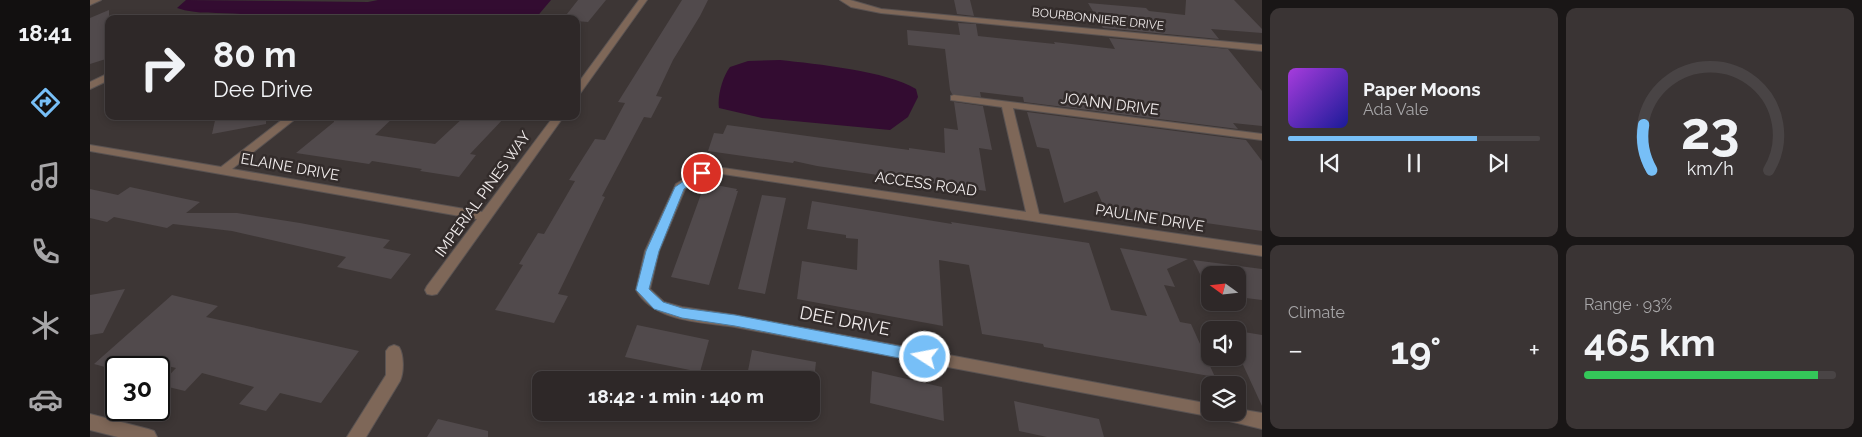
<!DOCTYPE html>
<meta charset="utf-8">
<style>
body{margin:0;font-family:Raleway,sans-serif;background:#3a3434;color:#f1f3f6;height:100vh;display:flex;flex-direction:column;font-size:19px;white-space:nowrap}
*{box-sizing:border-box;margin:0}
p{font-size:16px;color:#a7a6a8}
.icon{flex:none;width:28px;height:28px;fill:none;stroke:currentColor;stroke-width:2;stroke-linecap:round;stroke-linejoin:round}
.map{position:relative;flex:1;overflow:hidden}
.panel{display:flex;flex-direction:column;gap:8px;padding:8px;background:#191616;width:600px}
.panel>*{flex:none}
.top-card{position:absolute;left:15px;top:15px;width:475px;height:105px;border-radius:10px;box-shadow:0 2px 8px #0003,0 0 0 1px #494445;background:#2e2828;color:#f1f3f6;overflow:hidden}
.needle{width:32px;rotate:285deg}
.controls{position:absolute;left:1111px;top:266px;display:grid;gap:10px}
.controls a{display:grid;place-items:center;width:45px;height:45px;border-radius:10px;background:#2e2828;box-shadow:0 2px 8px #0003,0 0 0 1px #494445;font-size:25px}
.speed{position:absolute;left:15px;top:356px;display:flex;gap:10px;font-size:25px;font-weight:700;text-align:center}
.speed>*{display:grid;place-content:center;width:65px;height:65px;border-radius:50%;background:#2e2828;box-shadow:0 2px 8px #0003,0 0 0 1px #494445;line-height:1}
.speed .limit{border:2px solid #111;border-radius:8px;background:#fff;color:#111}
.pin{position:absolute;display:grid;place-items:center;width:42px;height:42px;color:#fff;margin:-21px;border:2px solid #fff;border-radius:50%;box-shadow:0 1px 5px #0007}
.me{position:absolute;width:55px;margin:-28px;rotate:281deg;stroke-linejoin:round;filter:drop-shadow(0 0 4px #0008)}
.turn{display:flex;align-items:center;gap:18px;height:105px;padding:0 25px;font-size:22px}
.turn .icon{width:65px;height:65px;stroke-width:2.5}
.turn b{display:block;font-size:35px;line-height:42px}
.big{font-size:38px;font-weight:700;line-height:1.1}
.panel .widget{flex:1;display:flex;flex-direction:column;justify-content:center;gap:8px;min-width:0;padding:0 18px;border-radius:10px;background:#3a3434}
.panel .dial{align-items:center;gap:0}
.dial svg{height:130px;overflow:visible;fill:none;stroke:#494445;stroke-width:7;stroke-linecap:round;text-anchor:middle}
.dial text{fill:#f1f3f6;stroke:none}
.song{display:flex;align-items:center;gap:15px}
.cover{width:60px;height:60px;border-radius:8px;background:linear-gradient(135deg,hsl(280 70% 55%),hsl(240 70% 35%))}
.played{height:5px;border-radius:2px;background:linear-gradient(90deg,#77bff7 75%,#494445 75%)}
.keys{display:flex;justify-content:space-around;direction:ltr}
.heat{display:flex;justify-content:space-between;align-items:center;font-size:28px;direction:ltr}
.charge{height:8px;border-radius:4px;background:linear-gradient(90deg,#34c759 93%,#494445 0)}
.panel .tiles{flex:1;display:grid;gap:8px;grid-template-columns:repeat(2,1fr)}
.trip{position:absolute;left:442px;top:371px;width:288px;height:50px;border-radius:10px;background:#2e2828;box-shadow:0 2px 8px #0003,0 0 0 1px #494445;font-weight:700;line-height:50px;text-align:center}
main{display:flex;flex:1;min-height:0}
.tab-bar{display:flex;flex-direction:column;width:90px;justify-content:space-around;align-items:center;background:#121010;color:#a7a6a8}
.tab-bar .icon{width:35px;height:35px}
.tab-bar .selected{color:#77bff7}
.tab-bar b{font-size:22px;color:#f1f3f6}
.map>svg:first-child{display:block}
</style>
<main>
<nav class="tab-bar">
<b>18:41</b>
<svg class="icon selected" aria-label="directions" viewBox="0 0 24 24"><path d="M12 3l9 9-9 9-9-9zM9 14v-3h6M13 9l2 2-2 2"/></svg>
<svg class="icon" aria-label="music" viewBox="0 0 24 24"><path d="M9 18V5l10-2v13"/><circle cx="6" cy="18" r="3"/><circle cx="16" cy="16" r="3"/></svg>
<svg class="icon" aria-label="phone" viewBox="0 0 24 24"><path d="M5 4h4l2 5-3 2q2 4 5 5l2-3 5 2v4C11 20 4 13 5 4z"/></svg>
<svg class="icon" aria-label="climate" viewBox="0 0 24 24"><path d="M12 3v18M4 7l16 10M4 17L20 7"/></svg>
<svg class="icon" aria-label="car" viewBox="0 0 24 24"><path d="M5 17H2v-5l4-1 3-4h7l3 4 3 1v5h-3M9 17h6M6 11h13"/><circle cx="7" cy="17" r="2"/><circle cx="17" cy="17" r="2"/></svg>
</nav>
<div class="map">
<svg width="1172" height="437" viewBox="0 0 1172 437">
<rect width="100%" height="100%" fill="#3d3635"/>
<path fill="#330c31" d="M96,0l182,2 10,-2h173l-16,19c-98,0 -197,4 -294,-5 -22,-2 -44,1 -64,-6z
M690,60c36,4 107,11 136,29l2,8 -10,20 -18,13 -128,-12 -43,-10c-2,-12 4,-32 11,-41l18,-6z"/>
<path fill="#514a4c" d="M488,0h28l-18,22 -12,-1v-2h-13z
M592,0h26l-8,16 -27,44 -17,36 6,1 -11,21 -7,-1 -42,79 3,1 -47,97 10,2 -14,27 -59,-13 28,-45 -4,-1 19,-31 6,1 31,-53 -6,-1 26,-41 10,1 20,-37 -7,-1z
M864,0h16l4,16 -17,-2z
M1096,0h48l28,29v4l-51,-4 8,10 -116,-11 -15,-25 58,5 3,3 36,4z
M19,10v48l-19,6v-46z
M868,23l18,1 2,12 77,8 -1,-2 61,7 -6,-11 119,11 34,42v35l-29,-3 5,6 -214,-27 -1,-5 -43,-5 1,5 -29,-3 -2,-4 -5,-41 -37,-4 -1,-15 53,5z
M864,102l29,4 9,44 -13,-2 7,43 -169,-25 -23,-5 -1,2 -85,-12 6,-18 9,1 4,-9 182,25v-2l36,5 -1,-25 14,2z
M937,112l219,28 16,21v70l-154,-22 -4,-2 -7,-16 -33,12 -15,-54 -12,-2z
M126,116h50v8l-54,10z
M244,116h61l-20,19 60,9 30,-28h41l-36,38 6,1 -17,22 -39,-6 2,-2 -50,-8 -3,3 -73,-11 38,-31z
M615,183l32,6 -1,2h2l-29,94 -38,-8z
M40,187l70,15 -14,11h51l63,10 90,17 -7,8 28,6 -20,25 -54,-12 9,-10 -114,-26 -59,-7 -6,4 -53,-11 -7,5 -17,-4v-29l28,6z
M672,195l24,3 -21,96 -27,-5z
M722,201l140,23 -1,-2 138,21 22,67 36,6 -27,-68 68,11 -21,10 8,18 -11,-2 16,37 11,2 24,53 -171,-30 -1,-3 -61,-10 -13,-69 -30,-5 4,66 -146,-27 5,-38 55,9 1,-31 -12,-1v-3l-39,-6z
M1103,260l69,9v31l-24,-3v-22h-28l-1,17z
M35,289l-22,44 -13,2v-40z
M82,295l46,11 -12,11 153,34 -38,52 -41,-10 -14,18 -27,-7 15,-17 -52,-14 -17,18 -25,-6 16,-17 -46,-11 -11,11h-3v2l-22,-6z
M547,325l72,15 -9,32 -75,-15z
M1148,331l24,4v71l-24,-52z
M662,350l64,12 -2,18h-43l-24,-4z
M782,371l70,16 2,34 -74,-18z
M924,401l85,18 5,18h-57l-28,-6z
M348,419l50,12v6h-61z"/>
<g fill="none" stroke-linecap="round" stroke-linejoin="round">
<defs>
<path id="minor" d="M0,0h11l-11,5z
M549,0h8l-68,95 -3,1v-10z
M750,0h10l31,9 381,36v6l-381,-38 -30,-6z
M19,73v7l-19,9v-7z
M864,95l308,39v6l-249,-32 26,106 223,32v10l-539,-82 -19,2 -19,13 -26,62 -9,38 14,13 18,5 53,8 475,89v8h28v-3l24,4v16l-49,-12 -478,-90c-33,-5 -81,-5 -99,-37l9,-39 31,-67 21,-13 26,-3 303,44 -24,-105 -51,-7v-4z
M197,116h12l-67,53 250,43 72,-96h10l-127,178 -5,1 -5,-1 -2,-4 2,-4 50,-67 -387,-68v-6l131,22z
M304,345l5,2c5,8 5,25 1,34l-34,56h-19l39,-62v-24l3,-4z
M0,414l58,15 6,2 3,6h-39l-28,-7z"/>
</defs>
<use href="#minor" stroke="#5a5352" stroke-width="2"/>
<use href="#minor" fill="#7e6758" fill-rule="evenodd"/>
</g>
<path fill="#77bff7" stroke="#4d7ca1" d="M612,169l5,4 -23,16 -25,62 -10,38 14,13 19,6 53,7 190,36 5,2 2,4 -2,4 -5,2 -190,-37 -53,-8 -28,-9 -18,-19 10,-39 29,-64z"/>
<g text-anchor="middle" stroke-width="5" stroke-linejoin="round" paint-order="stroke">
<g font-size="12" fill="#f1ecec" stroke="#332c2b">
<text transform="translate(1008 19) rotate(6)" y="4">BOURBONNIERE DRIVE</text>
</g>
<g font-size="15" fill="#f1ecec" stroke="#332c2b">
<text transform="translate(1020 104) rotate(7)" y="5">JOANN DRIVE</text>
<text transform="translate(200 167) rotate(10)" y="5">ELAINE DRIVE</text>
<text transform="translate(836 184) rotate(8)" y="5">ACCESS ROAD</text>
<text transform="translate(393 194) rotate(-54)" y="5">IMPERIAL PINES WAY</text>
<text transform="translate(1060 218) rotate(9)" y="5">PAULINE DRIVE</text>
</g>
<g font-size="18" fill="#f1ecec" stroke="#332c2b">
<text transform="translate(755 321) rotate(11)" y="6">DEE DRIVE</text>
</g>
</g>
</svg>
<div class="controls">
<a><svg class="needle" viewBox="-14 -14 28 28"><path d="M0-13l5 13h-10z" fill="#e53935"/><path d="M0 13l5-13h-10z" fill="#a7a6a8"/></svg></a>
<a><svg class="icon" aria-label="sound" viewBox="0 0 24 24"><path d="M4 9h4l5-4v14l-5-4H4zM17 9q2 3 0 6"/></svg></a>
<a><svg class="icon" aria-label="layers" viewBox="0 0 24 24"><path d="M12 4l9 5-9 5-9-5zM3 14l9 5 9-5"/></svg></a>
</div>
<div class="speed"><div class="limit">30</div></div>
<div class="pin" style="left:612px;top:173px;background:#d93025"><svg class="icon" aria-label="arrive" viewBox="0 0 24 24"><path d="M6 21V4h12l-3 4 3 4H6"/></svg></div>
<svg class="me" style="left:835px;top:357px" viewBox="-20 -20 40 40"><circle r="17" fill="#77bff7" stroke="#fff" stroke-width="3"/><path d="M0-11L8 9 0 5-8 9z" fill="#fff"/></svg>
<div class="trip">18:42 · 1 min · 140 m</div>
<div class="top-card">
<div class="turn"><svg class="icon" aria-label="right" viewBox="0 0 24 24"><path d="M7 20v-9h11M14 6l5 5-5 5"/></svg><div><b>80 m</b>Dee Drive</div></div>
</div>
</div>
<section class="panel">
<div class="tiles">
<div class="widget">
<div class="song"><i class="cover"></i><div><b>Paper Moons</b><p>Ada Vale</p></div></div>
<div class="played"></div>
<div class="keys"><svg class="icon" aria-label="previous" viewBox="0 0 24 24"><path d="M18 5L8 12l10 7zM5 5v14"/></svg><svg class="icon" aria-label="pause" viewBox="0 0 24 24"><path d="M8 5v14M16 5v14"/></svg><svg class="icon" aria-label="next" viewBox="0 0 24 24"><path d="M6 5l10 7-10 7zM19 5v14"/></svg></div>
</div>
<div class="widget dial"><svg viewBox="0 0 100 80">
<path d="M14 69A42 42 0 1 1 86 69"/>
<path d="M14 69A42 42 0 0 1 9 41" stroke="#77bff7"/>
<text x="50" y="56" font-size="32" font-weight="700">23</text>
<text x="50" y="72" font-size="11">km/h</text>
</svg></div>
<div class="widget"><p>Climate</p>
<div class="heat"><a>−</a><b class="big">19°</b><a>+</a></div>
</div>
<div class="widget"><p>Range · 93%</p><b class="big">465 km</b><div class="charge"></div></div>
</div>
</section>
</main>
